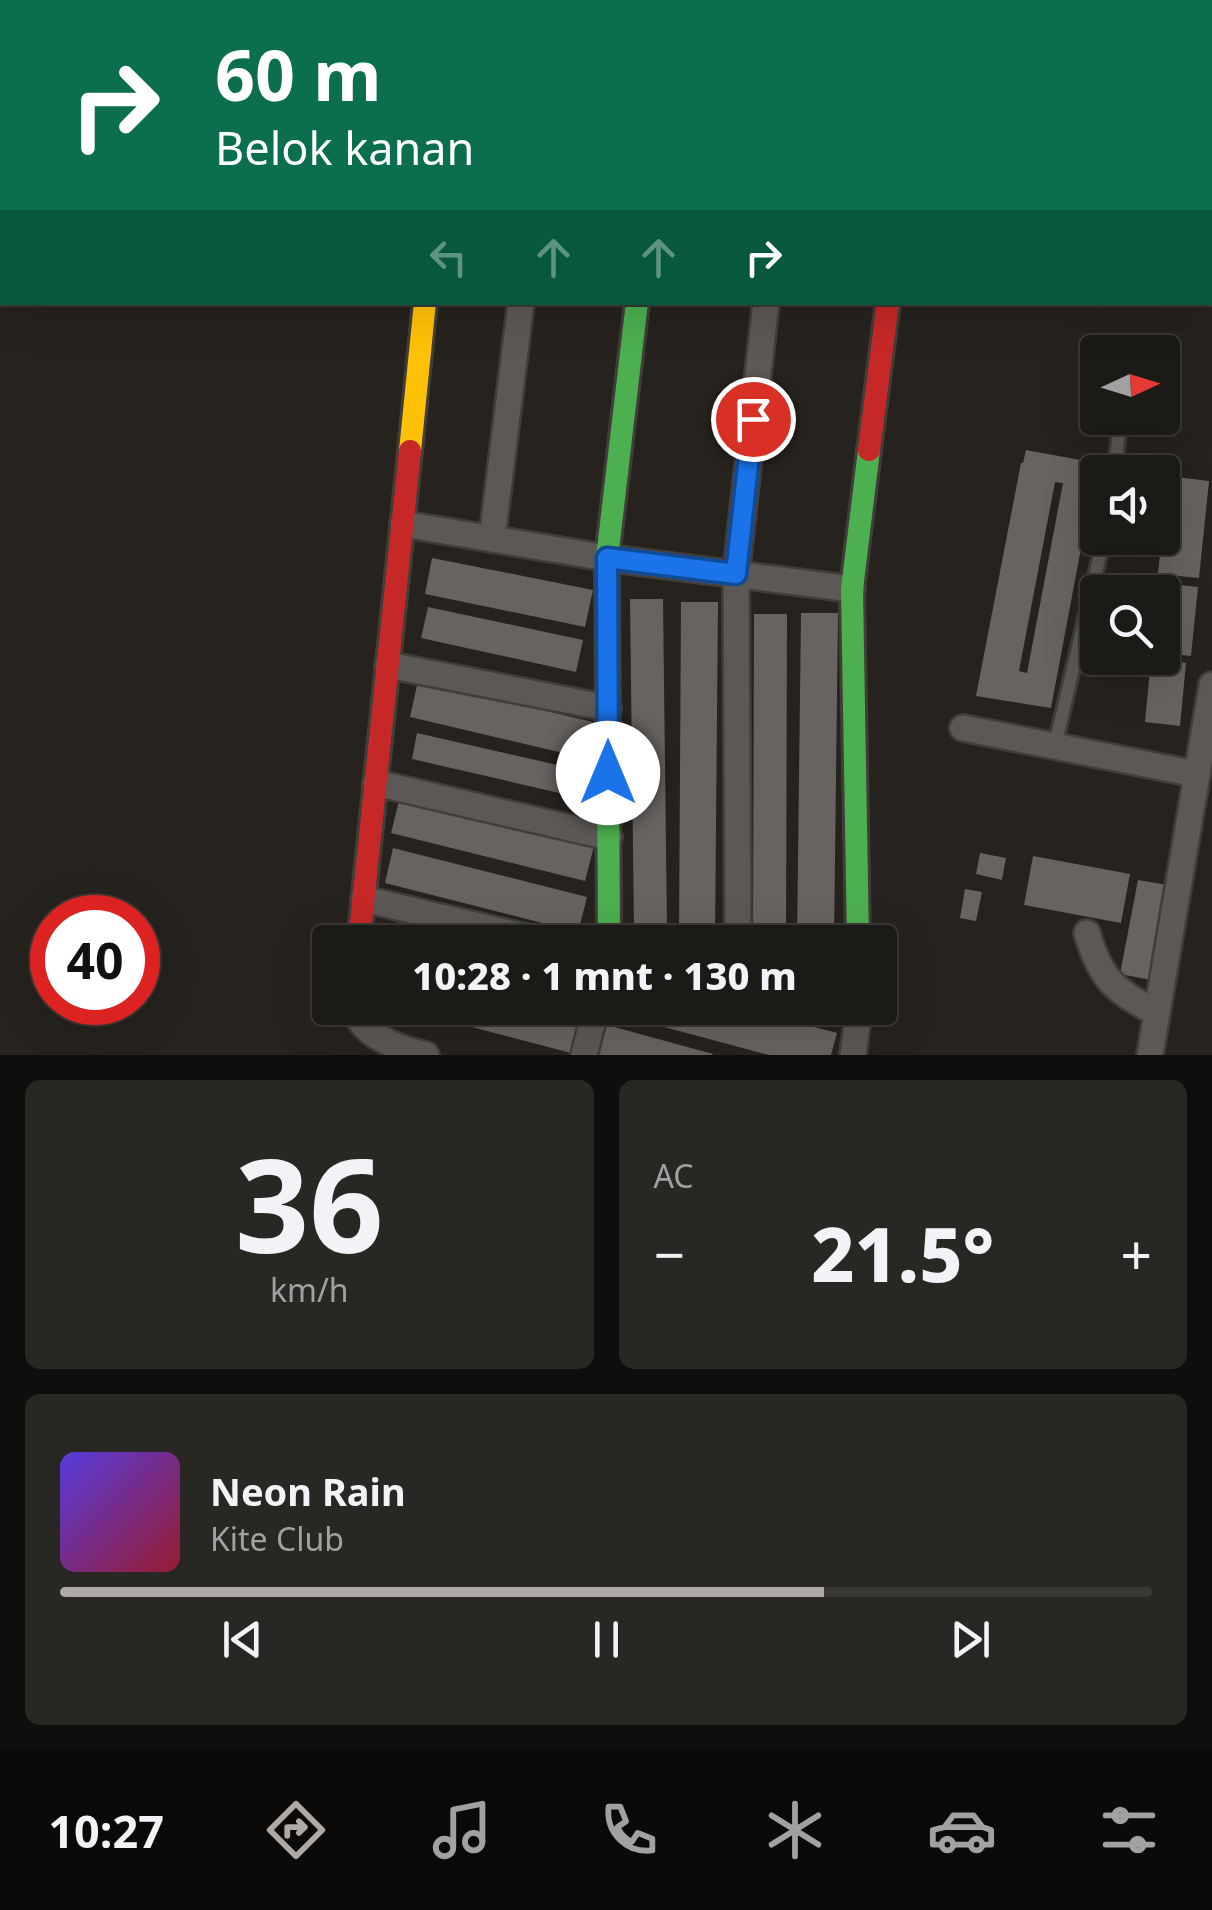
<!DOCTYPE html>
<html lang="id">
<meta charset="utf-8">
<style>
body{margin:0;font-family:"Noto Sans",sans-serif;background:#292723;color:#f1f3f6;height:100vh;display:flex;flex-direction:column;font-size:38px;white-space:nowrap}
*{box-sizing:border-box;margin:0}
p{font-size:32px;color:#a0a1a1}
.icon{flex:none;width:55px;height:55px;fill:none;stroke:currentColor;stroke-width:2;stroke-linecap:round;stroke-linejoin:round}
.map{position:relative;height:1055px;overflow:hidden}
.panel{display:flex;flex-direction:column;gap:25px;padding:25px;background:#0f0e0c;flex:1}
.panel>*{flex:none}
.guide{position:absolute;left:0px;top:0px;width:1212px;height:305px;box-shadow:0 10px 40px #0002,0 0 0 2px #3a3835;background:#0b6e4f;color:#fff;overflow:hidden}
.needle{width:65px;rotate:86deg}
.buttons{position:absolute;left:1080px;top:335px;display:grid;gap:20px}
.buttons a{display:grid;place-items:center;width:100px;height:100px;border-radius:10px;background:#1c1a16;box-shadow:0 10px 40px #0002,0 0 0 2px #3a3835;font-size:50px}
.speed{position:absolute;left:30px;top:895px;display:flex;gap:20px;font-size:50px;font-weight:700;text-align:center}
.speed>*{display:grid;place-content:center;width:130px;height:130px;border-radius:50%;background:#1c1a16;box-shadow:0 10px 40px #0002,0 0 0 2px #3a3835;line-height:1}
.speed .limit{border:15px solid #d22;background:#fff;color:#111}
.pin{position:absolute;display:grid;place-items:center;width:85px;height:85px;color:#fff;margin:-42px;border:5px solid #fff;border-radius:50%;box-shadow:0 2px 10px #0007}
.me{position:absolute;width:110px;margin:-55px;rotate:0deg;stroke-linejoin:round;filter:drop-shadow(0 0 8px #0008)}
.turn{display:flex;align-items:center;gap:35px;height:210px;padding:0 50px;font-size:45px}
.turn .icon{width:130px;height:130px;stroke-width:2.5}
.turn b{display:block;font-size:70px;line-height:85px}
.lanes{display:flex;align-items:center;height:95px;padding:0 50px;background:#0003;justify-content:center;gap:50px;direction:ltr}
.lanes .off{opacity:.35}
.big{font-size:75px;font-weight:800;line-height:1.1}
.panel .widget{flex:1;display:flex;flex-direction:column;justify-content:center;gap:15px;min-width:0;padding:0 35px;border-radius:15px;background:#292723}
.panel .dial{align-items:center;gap:0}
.dial b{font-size:130px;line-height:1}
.song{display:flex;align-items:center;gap:30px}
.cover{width:120px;height:120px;border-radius:15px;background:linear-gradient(135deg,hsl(250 70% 55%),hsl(350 70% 35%))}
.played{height:10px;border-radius:5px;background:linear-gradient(90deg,#afa9a5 70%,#3a3835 70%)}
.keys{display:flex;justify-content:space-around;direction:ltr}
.heat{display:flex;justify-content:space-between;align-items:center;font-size:55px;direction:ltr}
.panel .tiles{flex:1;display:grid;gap:25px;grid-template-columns:1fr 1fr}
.widget:last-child{grid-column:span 2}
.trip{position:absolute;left:312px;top:925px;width:585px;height:100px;border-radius:10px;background:#1c1a16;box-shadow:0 10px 40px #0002,0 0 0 2px #3a3835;font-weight:800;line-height:100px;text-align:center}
.dock{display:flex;height:160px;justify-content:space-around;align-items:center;background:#0b0a09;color:#a0a1a1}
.dock .icon{width:70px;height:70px}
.dock .current{color:#afa9a5}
.dock b{font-size:45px;color:#f1f3f6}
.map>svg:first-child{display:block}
</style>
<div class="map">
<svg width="1212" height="1055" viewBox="0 0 1212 1055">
<rect width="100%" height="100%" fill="#26221e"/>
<path fill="#676361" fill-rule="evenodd" d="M1026,450l71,13 -46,245 -75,-12 45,-233h2zM1055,482l8,1 -36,190 -8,-2z
M1168,476l41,5 -10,97 -41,-4z
M432,558l161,32 -8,37 -160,-33z
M1156,582l42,5 -7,69 -29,-3v-61h-7z
M630,599h33l4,332h-33z
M681,602h37l-3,336h-36z
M428,607l155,33 -7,32 -155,-34z
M801,613h37l-4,329h-37z
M754,614h33l-1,328h-33z
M1151,659l35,4 -6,63 -35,-4z
M418,681l175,41 -9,36 -174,-41z
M417,733l171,39 -7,26 -169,-39z
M400,797l194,49 -9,35 -194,-48z
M393,848l194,49 -9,35 -193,-49z
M980,853l26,5 -4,22 -26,-6z
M1033,856l97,18 -9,49 -97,-18z
M1138,880l36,6 -18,95 -36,-7z
M965,889l17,3 -6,29 -16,-3z
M400,919l86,22v1h-92z
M400,1008h146l34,8 -9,37z
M613,1008h130l94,25 -6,22h-62l-157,-42z
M607,1025l106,29 -1,1h-113z"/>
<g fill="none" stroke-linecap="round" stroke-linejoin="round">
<defs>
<path id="lane" d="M1115,472l5,-54
M1055,745l49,-207"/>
<path id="street" d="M608,0l53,2
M468,2l6,-2
M558,2v-2
M403,524l204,34 245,31
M492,539l29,-237
M388,665l220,43
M963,728l233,46
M376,783l233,54
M364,899l183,43
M1087,933c14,47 27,57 70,80
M738,942l-2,-368 30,-272
M355,1008c5,28 46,41 71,47
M824,1008l35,8
M584,1055l12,-47
M853,1055l6,-47
M1150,1055l62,-370"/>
<path id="fast" d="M609,942l-2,-384 30,-256
M858,942l-6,-353 17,-139"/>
<path id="slow" d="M410,451l15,-149"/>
<path id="jam" d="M869,450l19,-148
M359,942l51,-491"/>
</defs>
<use href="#lane" stroke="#413e3a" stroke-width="18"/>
<use href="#street" stroke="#413e3a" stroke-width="30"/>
<use href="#fast" stroke="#413e3a" stroke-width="28"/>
<use href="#slow" stroke="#413e3a" stroke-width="28"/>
<use href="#jam" stroke="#413e3a" stroke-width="28"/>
<use href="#lane" stroke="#5c5855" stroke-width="12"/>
<use href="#street" stroke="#5c5855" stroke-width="25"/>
<use href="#fast" stroke="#4caf50" stroke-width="22"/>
<use href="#slow" stroke="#ffc107" stroke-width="22"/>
<use href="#jam" stroke="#c62828" stroke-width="22"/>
</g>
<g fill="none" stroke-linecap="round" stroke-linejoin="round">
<defs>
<path id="route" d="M608,773l-1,-215 129,16 17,-155"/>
</defs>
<use href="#route" stroke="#114b97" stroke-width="25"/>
<use href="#route" stroke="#1a73e8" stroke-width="18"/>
</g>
</svg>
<div class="buttons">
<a><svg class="needle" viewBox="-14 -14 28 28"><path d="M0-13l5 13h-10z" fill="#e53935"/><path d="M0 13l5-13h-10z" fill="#a0a1a1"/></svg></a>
<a><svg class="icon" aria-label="sound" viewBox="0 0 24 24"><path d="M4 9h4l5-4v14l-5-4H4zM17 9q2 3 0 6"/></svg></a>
<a><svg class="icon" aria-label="search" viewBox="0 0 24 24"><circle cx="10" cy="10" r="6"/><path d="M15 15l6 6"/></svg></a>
</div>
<div class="speed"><div class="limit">40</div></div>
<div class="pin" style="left:753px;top:419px;background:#d93025"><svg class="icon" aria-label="arrive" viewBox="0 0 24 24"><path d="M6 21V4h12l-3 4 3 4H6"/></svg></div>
<svg class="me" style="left:608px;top:773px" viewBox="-20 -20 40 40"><circle r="19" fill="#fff"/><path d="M0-13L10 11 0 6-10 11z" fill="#1a73e8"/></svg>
<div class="trip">10:28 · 1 mnt · 130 m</div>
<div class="guide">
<div class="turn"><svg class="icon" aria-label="right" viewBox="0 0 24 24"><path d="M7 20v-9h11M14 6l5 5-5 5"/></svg><div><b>60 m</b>Belok kanan</div></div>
<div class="lanes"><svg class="icon off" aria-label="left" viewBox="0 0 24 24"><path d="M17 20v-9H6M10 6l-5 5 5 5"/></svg><svg class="icon off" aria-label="ahead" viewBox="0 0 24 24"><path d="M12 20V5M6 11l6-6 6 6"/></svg><svg class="icon off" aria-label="ahead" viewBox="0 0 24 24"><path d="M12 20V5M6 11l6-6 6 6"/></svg><svg class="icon" aria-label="right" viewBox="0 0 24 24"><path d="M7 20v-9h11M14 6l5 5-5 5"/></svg></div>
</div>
</div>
<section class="panel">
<div class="tiles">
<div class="widget dial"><b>36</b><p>km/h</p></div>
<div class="widget"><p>AC</p>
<div class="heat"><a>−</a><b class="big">21.5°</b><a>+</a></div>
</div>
<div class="widget">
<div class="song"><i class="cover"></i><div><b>Neon Rain</b><p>Kite Club</p></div></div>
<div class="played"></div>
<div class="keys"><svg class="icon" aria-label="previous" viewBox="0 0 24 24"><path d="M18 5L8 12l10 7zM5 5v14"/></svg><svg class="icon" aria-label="pause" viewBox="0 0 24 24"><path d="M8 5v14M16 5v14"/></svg><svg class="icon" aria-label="next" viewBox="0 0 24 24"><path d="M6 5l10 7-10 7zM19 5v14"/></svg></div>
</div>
</div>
</section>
<nav class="dock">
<b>10:27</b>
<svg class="icon current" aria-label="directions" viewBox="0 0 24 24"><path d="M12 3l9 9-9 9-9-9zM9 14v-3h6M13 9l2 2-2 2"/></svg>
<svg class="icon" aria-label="music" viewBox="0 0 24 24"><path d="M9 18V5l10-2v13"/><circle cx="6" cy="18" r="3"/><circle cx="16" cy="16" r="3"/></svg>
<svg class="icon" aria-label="phone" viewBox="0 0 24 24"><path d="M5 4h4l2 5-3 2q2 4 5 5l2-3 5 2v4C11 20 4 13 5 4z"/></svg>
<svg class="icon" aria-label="climate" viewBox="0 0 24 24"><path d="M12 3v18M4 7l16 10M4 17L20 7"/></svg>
<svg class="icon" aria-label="car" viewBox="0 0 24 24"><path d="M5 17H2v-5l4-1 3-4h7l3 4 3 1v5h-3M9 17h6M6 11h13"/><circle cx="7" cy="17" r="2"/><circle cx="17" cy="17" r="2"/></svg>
<svg class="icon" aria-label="filters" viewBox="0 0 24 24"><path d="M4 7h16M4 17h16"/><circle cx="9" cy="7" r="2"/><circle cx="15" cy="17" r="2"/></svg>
</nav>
